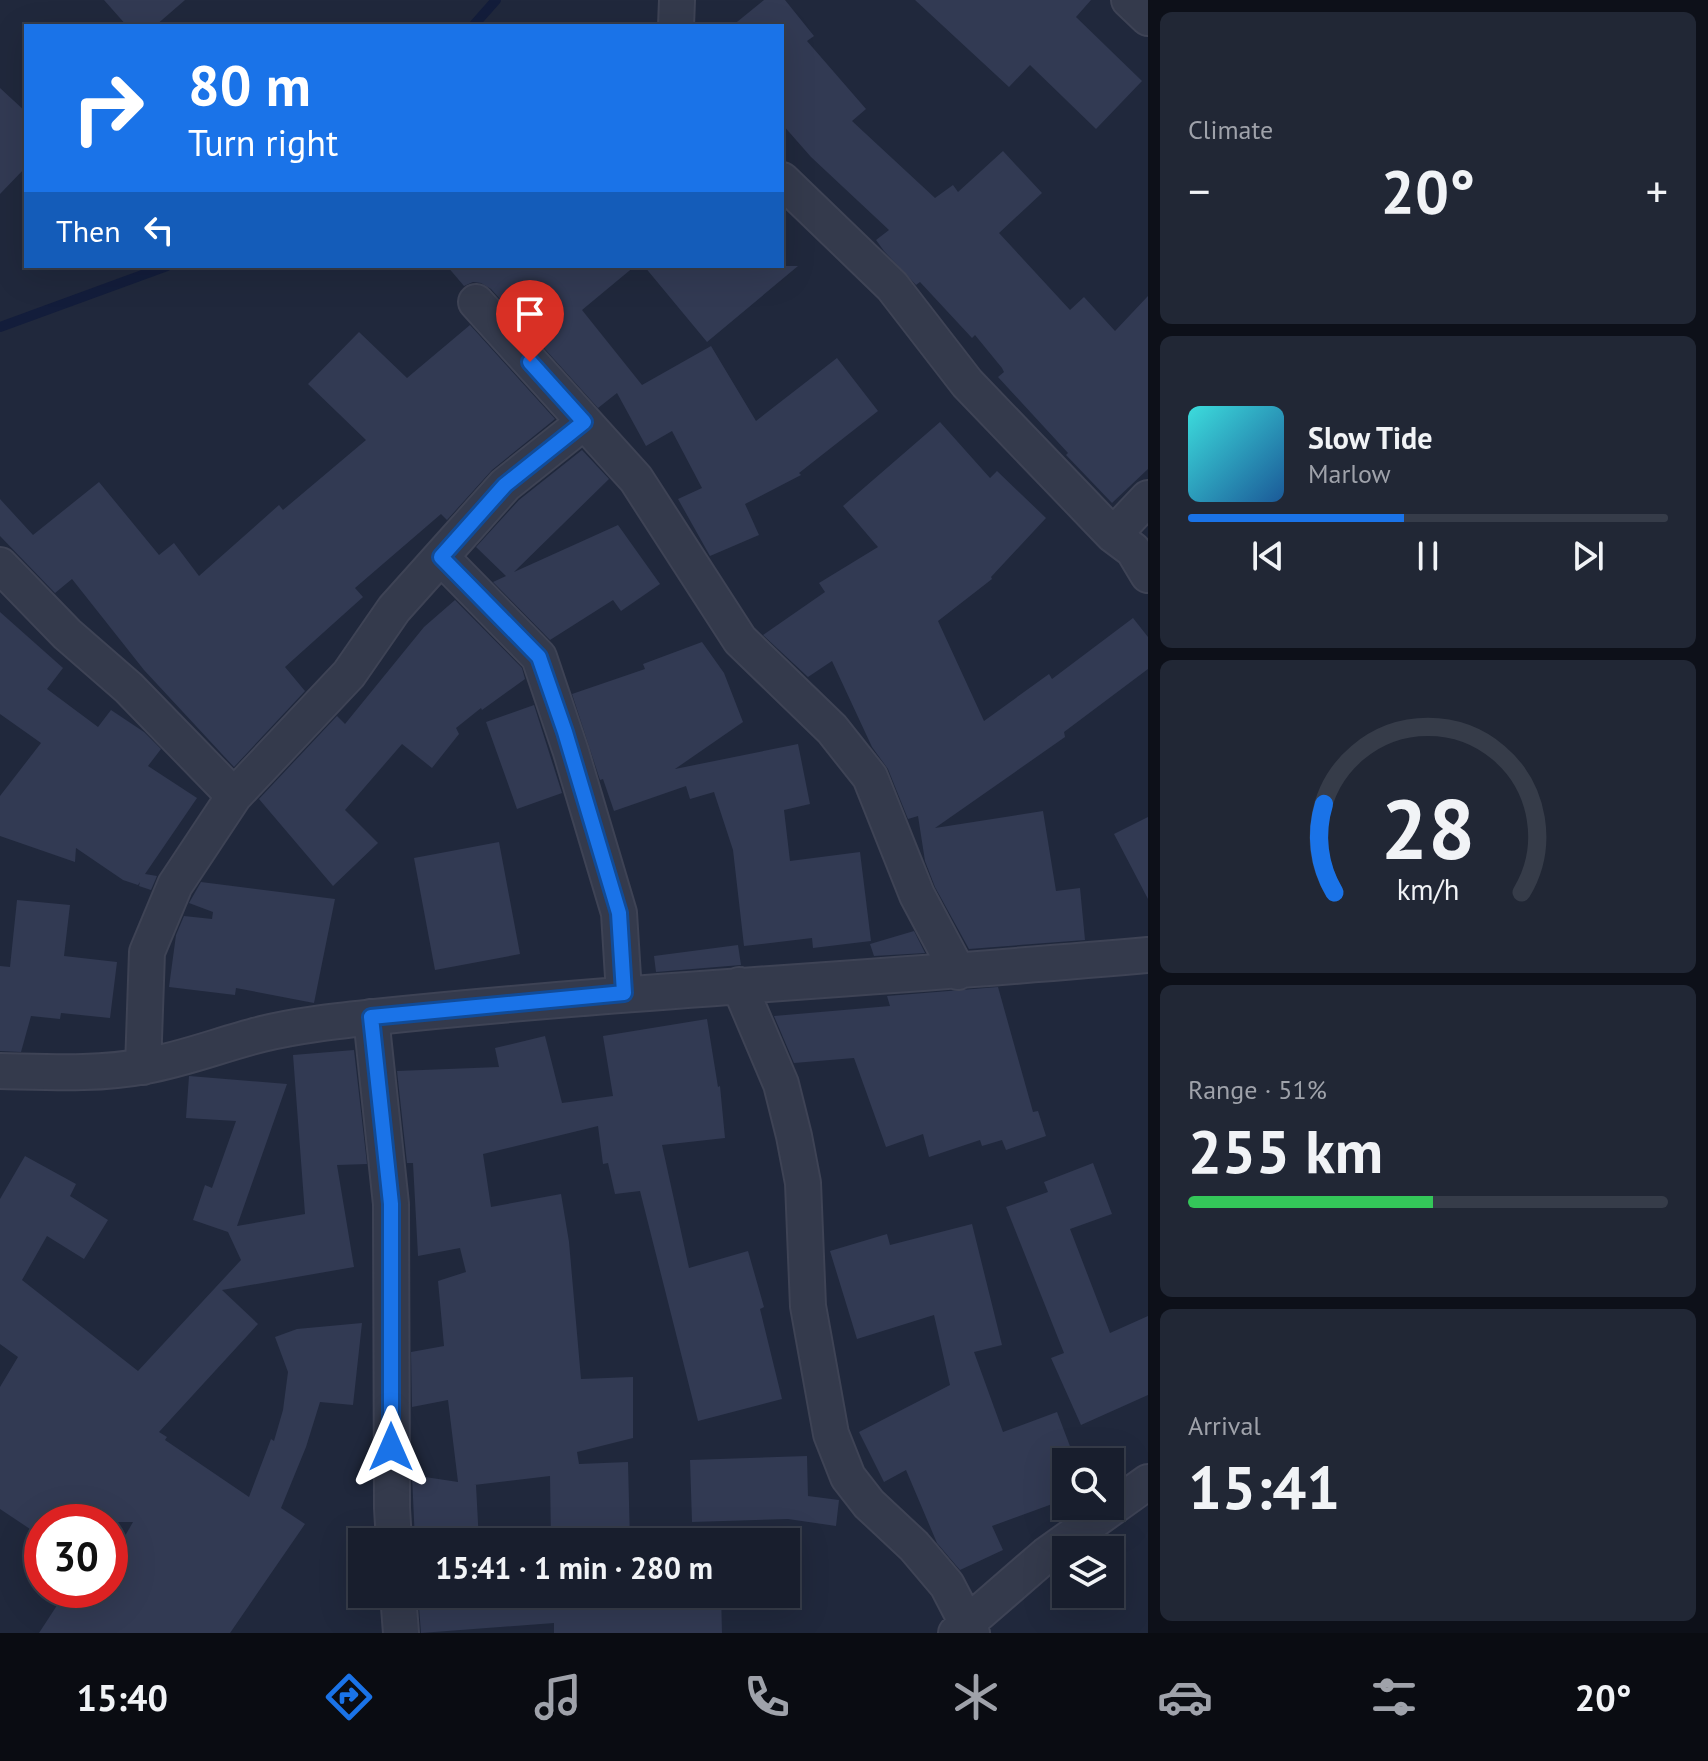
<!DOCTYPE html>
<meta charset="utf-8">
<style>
body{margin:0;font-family:"PT Sans",sans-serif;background:#212735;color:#f1f3f6;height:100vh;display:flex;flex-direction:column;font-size:30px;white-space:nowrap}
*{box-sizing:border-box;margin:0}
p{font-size:26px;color:#9fa2aa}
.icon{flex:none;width:44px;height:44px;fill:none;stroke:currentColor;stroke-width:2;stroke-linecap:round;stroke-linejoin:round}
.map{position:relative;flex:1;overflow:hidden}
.details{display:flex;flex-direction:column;gap:12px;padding:12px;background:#0d1019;width:560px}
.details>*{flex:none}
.hud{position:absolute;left:24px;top:24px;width:760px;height:244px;border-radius:0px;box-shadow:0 8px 32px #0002,0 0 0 2px #363c49;background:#1a73e8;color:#fff;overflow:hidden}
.controls{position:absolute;left:1052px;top:1448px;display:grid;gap:16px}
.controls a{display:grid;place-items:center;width:72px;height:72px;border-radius:0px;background:#181e2d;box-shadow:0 8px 32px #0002,0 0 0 2px #363c49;font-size:40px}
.speed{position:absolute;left:24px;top:1504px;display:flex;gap:16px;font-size:40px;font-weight:700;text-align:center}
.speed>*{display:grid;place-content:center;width:104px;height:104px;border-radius:50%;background:#181e2d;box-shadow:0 8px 32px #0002,0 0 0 2px #363c49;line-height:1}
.speed .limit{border:12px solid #d22;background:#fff;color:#111}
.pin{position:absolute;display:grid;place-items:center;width:68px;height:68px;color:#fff;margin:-82px -34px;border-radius:50% 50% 50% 0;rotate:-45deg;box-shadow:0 0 8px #0007}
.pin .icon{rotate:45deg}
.me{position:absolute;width:88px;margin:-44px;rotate:0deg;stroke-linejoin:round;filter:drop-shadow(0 0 6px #0008)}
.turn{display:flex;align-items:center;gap:28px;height:168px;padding:0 32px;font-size:36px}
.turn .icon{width:104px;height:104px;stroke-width:2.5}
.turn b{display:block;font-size:56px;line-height:68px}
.then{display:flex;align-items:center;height:76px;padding:0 32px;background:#0003;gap:16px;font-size:30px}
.big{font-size:60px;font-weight:600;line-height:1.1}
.details .card{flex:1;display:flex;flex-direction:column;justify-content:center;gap:12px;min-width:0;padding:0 28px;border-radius:12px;background:#212735}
.details .dial{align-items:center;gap:0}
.dial svg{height:208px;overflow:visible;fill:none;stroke:#363c49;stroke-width:7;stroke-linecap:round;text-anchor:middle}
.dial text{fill:#f1f3f6;stroke:none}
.song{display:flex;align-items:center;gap:24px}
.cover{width:96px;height:96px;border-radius:12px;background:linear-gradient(135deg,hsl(180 70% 55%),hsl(210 70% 35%))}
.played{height:8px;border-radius:4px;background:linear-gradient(90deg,#1a73e8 45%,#363c49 45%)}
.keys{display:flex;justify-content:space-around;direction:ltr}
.heat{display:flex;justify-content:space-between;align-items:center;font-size:44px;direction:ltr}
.charge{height:12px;border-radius:6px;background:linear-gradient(90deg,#34c759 51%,#363c49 0)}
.trip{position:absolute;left:348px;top:1528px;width:452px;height:80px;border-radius:0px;background:#181e2d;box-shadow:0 8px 32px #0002,0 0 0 2px #363c49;font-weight:600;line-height:80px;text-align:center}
.menu{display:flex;height:128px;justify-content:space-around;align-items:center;background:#0a0c12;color:#9fa2aa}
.menu .icon{width:56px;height:56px}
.menu .active{color:#1a73e8}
.menu b{font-size:36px;color:#f1f3f6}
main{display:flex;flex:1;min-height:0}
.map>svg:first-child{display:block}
</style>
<main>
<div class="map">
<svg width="1148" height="1633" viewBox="0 0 1148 1633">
<rect width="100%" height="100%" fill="#20283c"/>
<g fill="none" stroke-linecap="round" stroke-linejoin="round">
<path stroke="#131d3b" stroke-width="10" d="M473,26l23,-26
M0,327l167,-61"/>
</g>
<path fill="#323a53" d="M104,0h81l-30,26h-28z
M764,0h21l29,36 -7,5 59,68 -14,12 83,77 18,-13 5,7 45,-41 39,42 -43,40 71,77 14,-13 31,34 33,-35v173l-36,34 -46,-48 2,-2 -70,-76 6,-5 -2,-4 -27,-33 -3,3 -52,-56 -4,3 -32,-34 -8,-11 13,-10 -78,-73 -29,-33v-98h-50z
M915,0h176l-15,17 66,64 -46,48 -66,-64 -21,22z
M0,88l26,24v55l-26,27z
M447,266h188l-53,44 60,75 69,-39 45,75 81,-63 41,53 -79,62 2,2 -56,29 14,31 -49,21 -32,-57 24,-11 -30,-57 -26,15 -29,-53 -19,15 -107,-119 -10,-6 -8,-1 -9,4z
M644,266h154l-91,76z
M470,325l85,94 -63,51 -45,50 -6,-6 -86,74 8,9 -78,70 20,24 -71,76 -90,-97 -72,-91 -17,14 -55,-57v-37l33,36 66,-53 60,73 15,-12 25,33 80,-71 4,5 83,-70 -58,-56 51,-52 48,46z
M940,422l50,56 7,-7 49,47 -55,59 1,2 -54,42 46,100 65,-47 3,5 81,-61 15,19v32l-84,63 1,5 -130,91 108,-17 13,80 24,-3 5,52 -116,9 -34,-62 -10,-26 -7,-45 -10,3 -20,-50 -16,-22 -40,-86 -24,16 -45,-42 62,-43 -6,-9 59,-36 -35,-41z
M582,450l27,29 -95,93 104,-47 42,59 -39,27 -8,-11 -63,40 -57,-58 13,-6 -30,-29 43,-47z
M455,600l67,68 3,11 -43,31 -1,-2 -25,20 3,6 -27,34 -30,-24 -57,66 33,33 -45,43 -74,-87 78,-83 8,8 79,-97z
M0,612l63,56 -16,21 51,38 13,-17 33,22 17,17 -13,17 49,32 -52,76 12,2 -6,14 -12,-4 1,-4 -2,3 -15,-5 -47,-32 -1,14 -75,-26v-40l41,-53 -41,-29z
M702,642l22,31 19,49 -68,47 123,-25 12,60 -26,6 6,51 70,-9 11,89 -58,7 -1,-10 -68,8 -11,-96 -19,-58 -24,7 -4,-13 -72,25 -11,-32 -3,1 -28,-86 73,-25 -2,-5z
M534,705l28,88 -45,16 -31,-87z
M1148,817v82l-34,-65z
M499,842l21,112 -85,16 -21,-112z
M201,882l134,17 -21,104 -78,-15 -1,7 -66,-8 7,-52 8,-19 28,3 1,-7 -24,-9z
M17,900l53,5 -6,51 53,6 -7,56 -49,-5 -1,6 -29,-3 -10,36 -21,-1v-85l10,1z
M914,931l11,22 -51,3 -4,-12z
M738,945l3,20 -85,7 -2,-16z
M998,987l35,125 5,-1 8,25 -40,14 -4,-10 -20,6 -2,-6 -51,17 -6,-23 -37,13 -32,-89 -60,5 -20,-47 116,-10 -3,-10z
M707,1019l11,68 2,-1 5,52 -63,7 27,123 59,-17 16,56 -4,2 22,90 -84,22 -58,-230 -25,3 -7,-31 -5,1 -5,-38 -115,28 8,53 70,-13 8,48 12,137 52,-2v61l-56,14 2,12 49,-2 2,80h-79l-1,-66 -76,9h2l3,57h-64l-3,-67 46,7 -10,-82 -36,7 -1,-55 33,-6 -6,-65 28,-9 -6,-24 -42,8 -5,-93h-6l-10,-92 102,-4 -4,-19 50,-12 17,67 51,-7 -10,-60z
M354,1050l13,114 -30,1 17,102 -132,23 36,34 -99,108 8,5 -2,3 84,57 22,-58 3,2 9,-31 5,-38 -13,-35 22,-8 65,-6 -9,82 -33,-3 -14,45 -25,61 24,16 -75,109h-191l28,-43h43v-28l23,-40h-91v15l-42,-28v-122l18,-30 -18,-13v-145l25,-43 51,28 -6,12 38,24 -24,39 -37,-23 -25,44 116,91 103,-111 -13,-28 -35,-12 12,-35 7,3 24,-67 -50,-3 3,-42 98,8 -50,142 68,-12 -12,-159z
M1093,1163l19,51 -42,15 40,104 38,-17v79l-67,30 -30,-67 13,-5 -58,-146 42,-15 -4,-10z
M972,1224l30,121 -28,7 29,80 54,-20 19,50h-10v37l-74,27 11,24 -43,20 -23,-27 -31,-73 -22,12 -25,-50 91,-47 -16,-70 -77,24 -27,-88 57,-17 3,11z
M807,1456l1,40 31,4 -3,26 -48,-7 -96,3 -2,-62z
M418,1594h303l1,39h-168v-10l-133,10z"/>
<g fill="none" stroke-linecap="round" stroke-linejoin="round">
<defs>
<path id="minor" d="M1129,0l19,18
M676,26l1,-26
M782,180l110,106 75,97 146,152 20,15 15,25
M476,302l160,177 104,161 92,89 38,48 47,118 41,77
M1113,535l35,-37
M441,557l98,100 32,95 48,161 5,80
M0,565l67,69 62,54 105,108
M739,985l42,99 13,52 9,47 5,123 23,128 17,43 21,27 45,42 33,39 25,48
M371,1017l20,187 1,304 2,34
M143,1067l4,-115 28,-67 59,-89 115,-122 45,-65 111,-124 79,-63
M0,1071c48,1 98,4 145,-5 40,-7 77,-22 117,-32 36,-9 76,-13 113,-17 258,-27 516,-39 773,-62
M398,1594l3,39
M956,1633l90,-78 102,-73"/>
</defs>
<use href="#minor" stroke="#3e4355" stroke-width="38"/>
<use href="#minor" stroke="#343a4c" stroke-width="34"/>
</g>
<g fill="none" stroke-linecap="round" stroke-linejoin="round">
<defs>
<path id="route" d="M391,1447v-243l-20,-187 253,-24 -5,-80 -54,-181 -26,-75 -98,-100 64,-72 79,-63 -54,-60"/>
</defs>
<use href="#route" stroke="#114b97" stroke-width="20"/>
<use href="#route" stroke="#1a73e8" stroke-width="14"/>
</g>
</svg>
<div class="controls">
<a><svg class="icon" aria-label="search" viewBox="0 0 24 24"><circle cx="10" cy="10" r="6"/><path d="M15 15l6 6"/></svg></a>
<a><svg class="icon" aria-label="layers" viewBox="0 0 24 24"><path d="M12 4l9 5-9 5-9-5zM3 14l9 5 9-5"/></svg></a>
</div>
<div class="speed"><div class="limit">30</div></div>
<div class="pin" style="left:530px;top:362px;background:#d93025"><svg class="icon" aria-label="arrive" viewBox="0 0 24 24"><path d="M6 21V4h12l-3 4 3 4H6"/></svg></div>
<svg class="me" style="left:391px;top:1447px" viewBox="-20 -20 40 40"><path d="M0-17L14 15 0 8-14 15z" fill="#1a73e8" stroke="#fff" stroke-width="4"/></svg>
<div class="trip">15:41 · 1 min · 280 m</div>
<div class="hud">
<div class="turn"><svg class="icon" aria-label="right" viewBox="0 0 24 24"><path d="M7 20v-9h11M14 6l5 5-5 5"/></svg><div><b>80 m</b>Turn right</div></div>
<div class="then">Then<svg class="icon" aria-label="left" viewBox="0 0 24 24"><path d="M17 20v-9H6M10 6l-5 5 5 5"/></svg></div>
</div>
</div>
<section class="details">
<div class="card"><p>Climate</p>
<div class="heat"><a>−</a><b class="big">20°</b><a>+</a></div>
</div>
<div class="card">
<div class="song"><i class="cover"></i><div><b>Slow Tide</b><p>Marlow</p></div></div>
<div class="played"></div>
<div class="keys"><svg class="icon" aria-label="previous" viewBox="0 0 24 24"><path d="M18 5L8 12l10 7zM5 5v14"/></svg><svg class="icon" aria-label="pause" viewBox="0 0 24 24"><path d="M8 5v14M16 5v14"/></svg><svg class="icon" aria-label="next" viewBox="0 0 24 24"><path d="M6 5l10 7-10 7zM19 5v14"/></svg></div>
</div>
<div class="card dial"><svg viewBox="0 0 100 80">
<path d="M14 69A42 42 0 1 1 86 69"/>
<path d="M14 69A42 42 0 0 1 10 35" stroke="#1a73e8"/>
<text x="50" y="56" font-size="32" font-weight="700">28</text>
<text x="50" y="72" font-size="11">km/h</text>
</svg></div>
<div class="card"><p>Range · 51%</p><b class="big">255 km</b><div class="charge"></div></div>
<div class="card"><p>Arrival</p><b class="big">15:41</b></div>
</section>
</main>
<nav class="menu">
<b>15:40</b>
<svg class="icon active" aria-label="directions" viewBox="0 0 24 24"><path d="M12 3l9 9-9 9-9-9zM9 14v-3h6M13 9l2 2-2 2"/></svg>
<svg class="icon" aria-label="music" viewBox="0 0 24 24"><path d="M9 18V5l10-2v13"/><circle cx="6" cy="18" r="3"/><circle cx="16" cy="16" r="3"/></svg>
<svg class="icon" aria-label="phone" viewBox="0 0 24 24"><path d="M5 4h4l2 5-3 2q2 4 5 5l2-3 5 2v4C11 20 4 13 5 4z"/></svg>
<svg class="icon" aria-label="climate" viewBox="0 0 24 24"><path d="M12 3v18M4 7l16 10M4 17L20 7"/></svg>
<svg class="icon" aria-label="car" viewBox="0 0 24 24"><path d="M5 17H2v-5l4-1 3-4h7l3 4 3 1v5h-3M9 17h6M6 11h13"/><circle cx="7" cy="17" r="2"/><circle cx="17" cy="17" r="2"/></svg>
<svg class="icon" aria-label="filters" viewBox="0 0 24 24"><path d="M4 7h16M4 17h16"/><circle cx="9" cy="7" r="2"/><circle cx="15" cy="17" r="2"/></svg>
<b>20°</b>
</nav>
